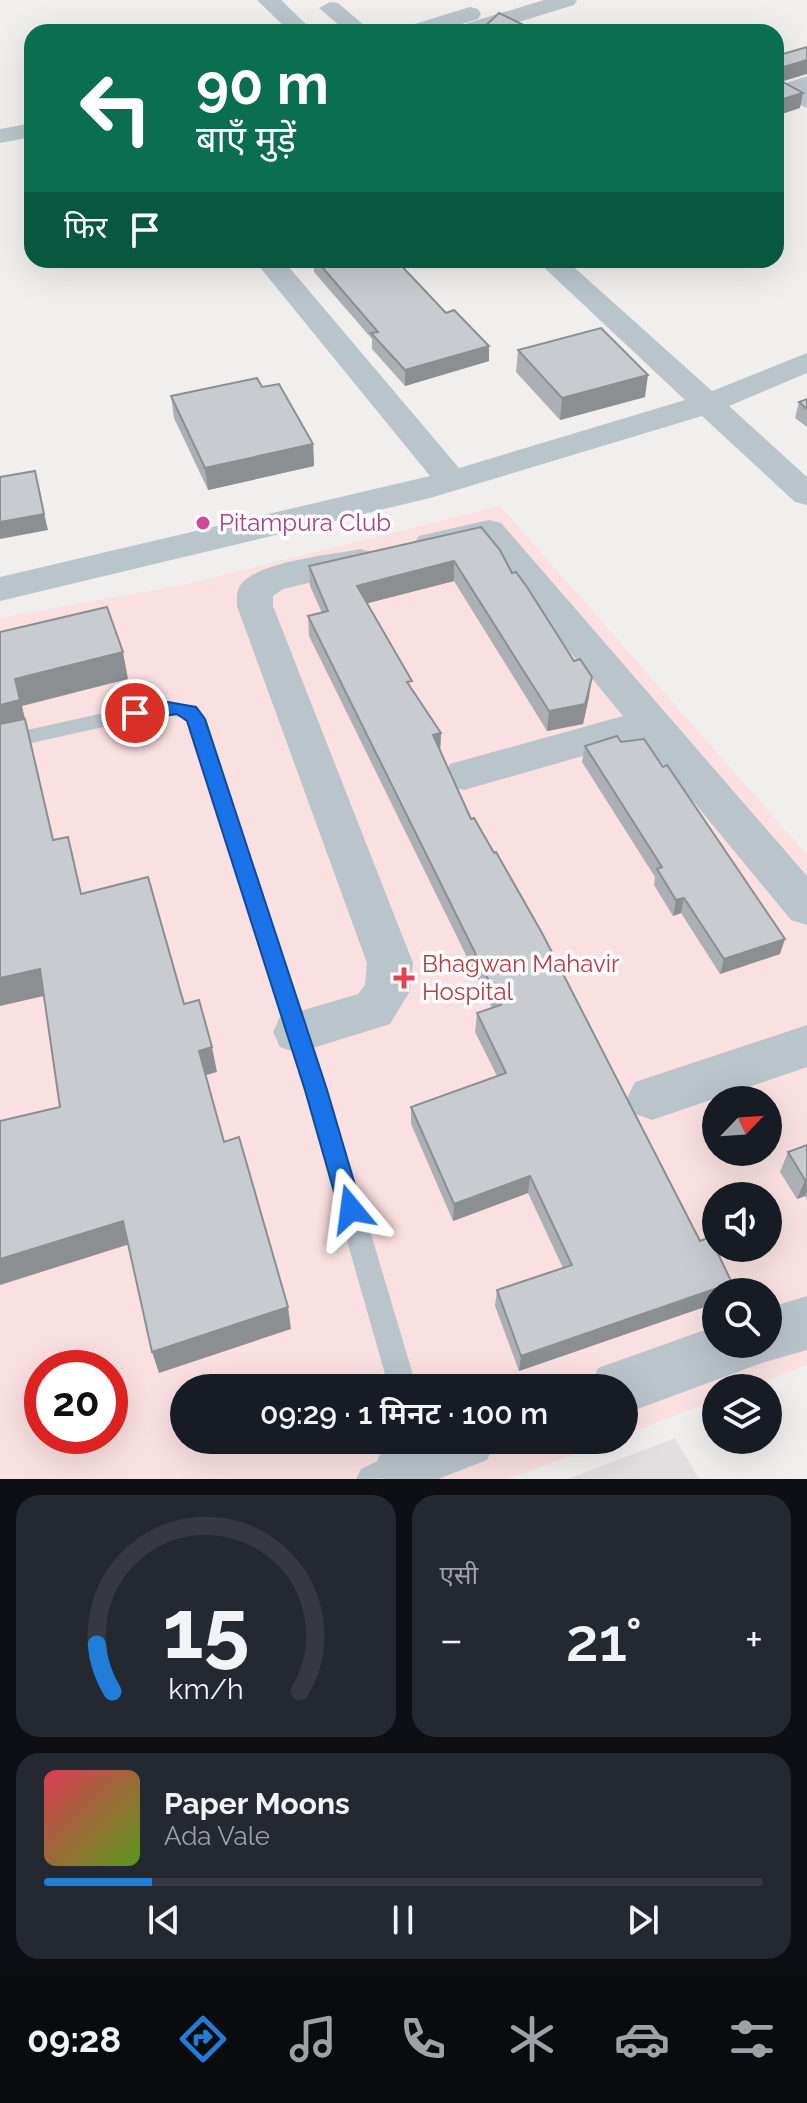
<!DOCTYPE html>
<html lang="hi">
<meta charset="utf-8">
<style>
body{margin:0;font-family:Raleway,"Noto Sans Devanagari",sans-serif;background:#242831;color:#f1f3f6;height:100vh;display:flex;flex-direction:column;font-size:30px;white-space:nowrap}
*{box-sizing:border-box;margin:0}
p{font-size:26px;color:#9ea1a6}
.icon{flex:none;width:44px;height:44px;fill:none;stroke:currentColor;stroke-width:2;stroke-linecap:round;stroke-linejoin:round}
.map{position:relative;height:1479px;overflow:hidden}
.details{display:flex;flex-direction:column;gap:16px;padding:16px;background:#0d0f14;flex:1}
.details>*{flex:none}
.guide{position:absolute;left:24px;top:24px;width:760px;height:244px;border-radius:24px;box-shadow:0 8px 32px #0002;background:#0b6e4f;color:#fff;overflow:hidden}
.needle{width:52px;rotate:65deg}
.fabs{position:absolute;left:702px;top:1086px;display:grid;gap:16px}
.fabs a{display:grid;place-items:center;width:80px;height:80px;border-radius:50%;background:#171b24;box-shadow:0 8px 32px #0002;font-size:40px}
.speed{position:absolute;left:24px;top:1350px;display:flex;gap:16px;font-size:40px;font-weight:700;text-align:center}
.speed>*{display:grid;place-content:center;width:104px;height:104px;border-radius:50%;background:#171b24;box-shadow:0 8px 32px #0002;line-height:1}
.speed .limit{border:12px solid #d22;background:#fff;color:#111}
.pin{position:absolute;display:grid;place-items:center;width:68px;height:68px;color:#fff;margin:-34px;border:4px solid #fff;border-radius:50%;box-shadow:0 2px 8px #0007}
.me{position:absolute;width:88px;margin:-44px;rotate:344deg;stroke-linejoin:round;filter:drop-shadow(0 0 6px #0008)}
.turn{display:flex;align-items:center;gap:28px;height:168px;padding:0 40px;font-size:36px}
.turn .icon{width:104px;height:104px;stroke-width:2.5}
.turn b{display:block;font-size:56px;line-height:68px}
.then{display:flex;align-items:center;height:76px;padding:0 40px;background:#0003;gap:16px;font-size:30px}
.big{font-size:60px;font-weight:600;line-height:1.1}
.details .widget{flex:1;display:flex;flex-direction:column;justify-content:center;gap:12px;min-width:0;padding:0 28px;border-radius:24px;background:#242831}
.details .dial{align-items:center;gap:0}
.dial svg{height:208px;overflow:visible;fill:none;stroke:#363941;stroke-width:7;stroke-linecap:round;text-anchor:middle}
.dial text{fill:#f1f3f6;stroke:none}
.song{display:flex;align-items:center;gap:24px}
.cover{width:96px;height:96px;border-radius:12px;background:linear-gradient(135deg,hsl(350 70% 55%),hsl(90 70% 35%))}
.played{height:8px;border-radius:4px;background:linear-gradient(90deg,#217ed8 15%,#363941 15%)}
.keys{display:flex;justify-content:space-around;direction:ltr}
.heat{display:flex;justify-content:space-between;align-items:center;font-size:44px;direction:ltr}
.details .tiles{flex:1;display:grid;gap:16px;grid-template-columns:1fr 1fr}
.widget:last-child{grid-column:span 2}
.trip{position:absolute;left:170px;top:1374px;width:468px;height:80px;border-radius:40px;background:#171b24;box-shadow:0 8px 32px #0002;font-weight:600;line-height:80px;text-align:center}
.dock{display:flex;height:128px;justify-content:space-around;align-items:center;background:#090b0e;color:#9ea1a6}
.dock .icon{width:56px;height:56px}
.dock .active{color:#217ed8}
.dock b{font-size:36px;color:#f1f3f6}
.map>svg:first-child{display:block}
</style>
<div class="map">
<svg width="807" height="1479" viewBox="0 0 807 1479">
<rect width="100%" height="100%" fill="#f1eeee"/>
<path fill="#e2dfe0" d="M675,1438l24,41h-131z"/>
<path fill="#fae0e0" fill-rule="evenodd" d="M500,506l307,349v510l-59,23h-32v12l-92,35v-47h-440v52h427l-103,39h-508v-861l182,-33zM716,1100h52v52h-52zM716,1196h52v52h-52zM716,1292h52v52h-52zM42,1368h68v68h-68z"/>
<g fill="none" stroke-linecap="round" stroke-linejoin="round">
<path fill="#bac4cb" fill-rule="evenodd" d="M162,700l35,7 9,12 122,371 89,298h-28l-85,-298 -117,-368 -3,-4 -22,-4 -162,36v-14z
M402,1440h28c-7,39 -38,39 -74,39l5,-10 29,-14z"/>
<path fill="#bac4cb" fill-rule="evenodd" d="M257,0h24l33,32h-24z
M544,0h33l-3,5 -88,27h-34l3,-5z
M330,2l8,1 34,29h-25l-28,-24z
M470,7l8,2 3,5 -3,5 -42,13h-34l3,-5z
M807,76v32l-31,-14 2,-8z
M32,123v14l-32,6v-14z
M254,260h29l176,208 226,-68 -149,-140h30l146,131 95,-38v20l-78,33 78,71v28l-12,-3 -93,-86 -272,82 -430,103v-24l430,-101z
M489,520l12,3 306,353v49l-16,-5 -149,-181 -178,51 -14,-4 -6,-11 6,-11 173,-48 -142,-172 -50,11 -12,-3 -6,-8 6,-8z
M360,549l13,3 5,8 -5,8 -90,21 -10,7v10l140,357 -3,28 -20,33 -93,29 -17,-6 -7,-15 7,-15 78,-23 7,-9 2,-22 -130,-357c0,-9 -1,-17 6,-24 21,-21 87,-27 117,-33z
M807,1025v42l-155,53 -17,-6 -8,-16 8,-16z
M807,1296v54l-42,12 -141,52v-26h-34l8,-20 118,-42v18h52v-36z
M386,1440h110l-9,20 -49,19h-54l-7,-18z"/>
</g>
<path fill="#acafb4" d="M313,260l86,3 47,50 43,33v15l-84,25 -33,-37v-10l-58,-67z
M518,350l127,47 -85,23 -44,-48z
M262,387l51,57 1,22 -106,24 -34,-72 -3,-22z
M807,399v28l-12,-9 4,-16z
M481,527l31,46 77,124 -6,27 -36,7 -93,-150 -87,22 45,87 29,43 -1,18 31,68 245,473v11l-197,68 -24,-65 2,-16 66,-22 -35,-75 -75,28 -42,-97v-17l86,-31 -22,-44 2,-19 15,-5 -183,-372 -1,-20 14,-3 -12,-27 -1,-20z
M585,746l195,208 -60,20 -39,-61 -8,3 -19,-31 1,-8 -73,-115z
M807,1145v55l-2,-4 -8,3 -17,-27 8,-20z"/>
<path fill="#8c8f92" d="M807,60v14l-30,9 -1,-6 4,-9z
M803,93l-3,15 -24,8v-15z
M397,260h15l-15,3z
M489,346v15l-84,25v-16z
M648,375l-3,22 -85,23 2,-22z
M313,444l1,22 -106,24 -3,-22z
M38,487l10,43 -48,9v-17z
M454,561v20l-97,25v-20z
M123,652l5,27 -106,27 38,161 -60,-133v-29l15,-26z
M592,677l-3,20 -6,27 -36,7 2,-20z
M441,733l-1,20 -7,-18z
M684,898l-3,15 -8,3 3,-16z
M785,939l-5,15 -60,20 4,-15z
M40,969l8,26 -48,11v-28z
M212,1047l5,25 -14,4 -4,-25z
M530,1176l-2,17 -75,28 1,-17z
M807,1179v12l-2,5 -8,3 8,-19z
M123,1221l7,23 -130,41v-26z
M732,1283l-4,9h-12v11l-197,68 2,-15z
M288,1307l3,22 -132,44 -7,-21z"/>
<path fill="#c8ccd1" stroke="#8c8f92" stroke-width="2" d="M499,13l39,19h-59z
M807,47v13l-27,8 -4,9v-21z
M776,78l27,15 -27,8z
M316,260h80l50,53 8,-3 35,36 -84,24 -34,-37 7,-1z
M601,328l47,47 -86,23 -44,-48z
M257,378l5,9 17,-3 34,60 -108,24 -34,-72z
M807,399v10l-8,-7z
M35,471l9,43 -44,8v-45z
M481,527l19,23 12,23 4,-1 11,15 47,74 6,-2 12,18 -7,27 -36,7 -95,-150 -97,25 55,95 -5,1 34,51 -8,2 38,84 3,-1 20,35 2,-1 46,81 158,308 10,-4 22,46 -211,73 -24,-66 75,-25 -42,-89 -76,28 -43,-97 95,-34 -29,-60 24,-8 -193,-389 20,-5 -19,-45z
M107,607l16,45 -108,27 5,21 -20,5v-73z
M25,719l28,121 15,-3 13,57 67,-17 36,127 15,-4 13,47 -13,4 25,91 15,-5 49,170 -136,45 -29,-131 -123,38v-138l60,-14 -20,-138 -40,9v-254z
M617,736l4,6 23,-3 19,28 4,-2 118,174 -61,20 -40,-61 -8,2 -19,-31 5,-2 -77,-121z
M807,1145v34l-2,1 -17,-28z"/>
<path fill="#1a73e8" stroke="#114b97" stroke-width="2" d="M162,701l34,6 9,12 122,371 35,119 -3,8 -8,4 -9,-4 -3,-8 -34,-119 -118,-369 -10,-7 -42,6 -9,-7 3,-4z"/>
<circle fill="#d1479c" stroke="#fff" stroke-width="3" cx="203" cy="523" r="8"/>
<path fill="#e0444e" stroke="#fff" stroke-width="3" d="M400 966h8v8h8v8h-8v8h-8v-8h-8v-8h8z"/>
<g text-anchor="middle" stroke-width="7" stroke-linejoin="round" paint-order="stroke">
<g font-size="24" fill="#b23c85" stroke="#fff" text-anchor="start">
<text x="219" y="531">Pitampura Club</text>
</g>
<g font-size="24" fill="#be3a42" stroke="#fff" text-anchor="start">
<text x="422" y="972">Bhagwan Mahavir<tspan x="422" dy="28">Hospital</tspan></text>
</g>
</g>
</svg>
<div class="fabs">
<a><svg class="needle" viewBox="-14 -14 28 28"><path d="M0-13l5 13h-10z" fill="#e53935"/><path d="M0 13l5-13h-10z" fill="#9ea1a6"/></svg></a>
<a><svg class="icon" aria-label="sound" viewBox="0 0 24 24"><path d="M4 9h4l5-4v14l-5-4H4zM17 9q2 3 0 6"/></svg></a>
<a><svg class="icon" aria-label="search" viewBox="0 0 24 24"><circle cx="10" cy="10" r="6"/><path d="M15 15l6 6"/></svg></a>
<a><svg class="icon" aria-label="layers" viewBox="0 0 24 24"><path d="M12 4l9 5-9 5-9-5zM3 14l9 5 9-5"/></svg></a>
</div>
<div class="speed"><div class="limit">20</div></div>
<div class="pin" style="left:135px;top:713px;background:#d93025"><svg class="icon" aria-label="arrive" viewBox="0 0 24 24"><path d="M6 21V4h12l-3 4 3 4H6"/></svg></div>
<svg class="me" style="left:351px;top:1209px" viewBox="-20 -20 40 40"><path d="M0-17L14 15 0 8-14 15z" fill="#1a73e8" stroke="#fff" stroke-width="4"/></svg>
<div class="trip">09:29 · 1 मिनट · 100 m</div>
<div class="guide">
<div class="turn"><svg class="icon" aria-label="left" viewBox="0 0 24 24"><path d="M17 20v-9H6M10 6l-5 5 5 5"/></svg><div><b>90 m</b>बाएँ मुड़ें</div></div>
<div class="then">फिर<svg class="icon" aria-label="arrive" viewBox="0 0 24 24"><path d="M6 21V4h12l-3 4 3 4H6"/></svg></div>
</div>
</div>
<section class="details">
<div class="tiles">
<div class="widget dial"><svg viewBox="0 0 100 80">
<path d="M14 69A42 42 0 1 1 86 69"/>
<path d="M14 69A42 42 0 0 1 8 51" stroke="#217ed8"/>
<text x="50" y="56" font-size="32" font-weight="700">15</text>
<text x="50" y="72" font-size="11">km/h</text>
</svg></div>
<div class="widget"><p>एसी</p>
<div class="heat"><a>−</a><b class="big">21°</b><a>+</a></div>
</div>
<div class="widget">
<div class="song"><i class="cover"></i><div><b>Paper Moons</b><p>Ada Vale</p></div></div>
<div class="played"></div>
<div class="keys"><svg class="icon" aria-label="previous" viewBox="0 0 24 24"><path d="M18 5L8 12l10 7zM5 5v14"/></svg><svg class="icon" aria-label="pause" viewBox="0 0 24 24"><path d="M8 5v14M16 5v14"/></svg><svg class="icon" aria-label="next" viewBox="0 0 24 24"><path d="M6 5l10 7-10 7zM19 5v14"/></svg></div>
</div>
</div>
</section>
<nav class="dock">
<b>09:28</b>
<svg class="icon active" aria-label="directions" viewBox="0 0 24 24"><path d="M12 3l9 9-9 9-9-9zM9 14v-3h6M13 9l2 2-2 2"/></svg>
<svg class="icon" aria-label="music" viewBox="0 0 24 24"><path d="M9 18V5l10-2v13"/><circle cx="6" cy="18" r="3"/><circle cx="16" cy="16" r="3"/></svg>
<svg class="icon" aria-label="phone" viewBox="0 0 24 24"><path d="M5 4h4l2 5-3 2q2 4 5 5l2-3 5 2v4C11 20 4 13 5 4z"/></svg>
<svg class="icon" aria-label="climate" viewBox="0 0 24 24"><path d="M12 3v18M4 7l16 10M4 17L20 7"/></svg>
<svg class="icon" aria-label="car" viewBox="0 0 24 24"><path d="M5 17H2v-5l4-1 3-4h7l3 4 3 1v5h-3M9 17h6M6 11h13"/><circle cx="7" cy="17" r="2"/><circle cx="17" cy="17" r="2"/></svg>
<svg class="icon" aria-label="filters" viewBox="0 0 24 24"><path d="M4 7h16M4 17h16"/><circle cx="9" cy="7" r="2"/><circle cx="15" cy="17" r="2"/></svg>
</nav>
